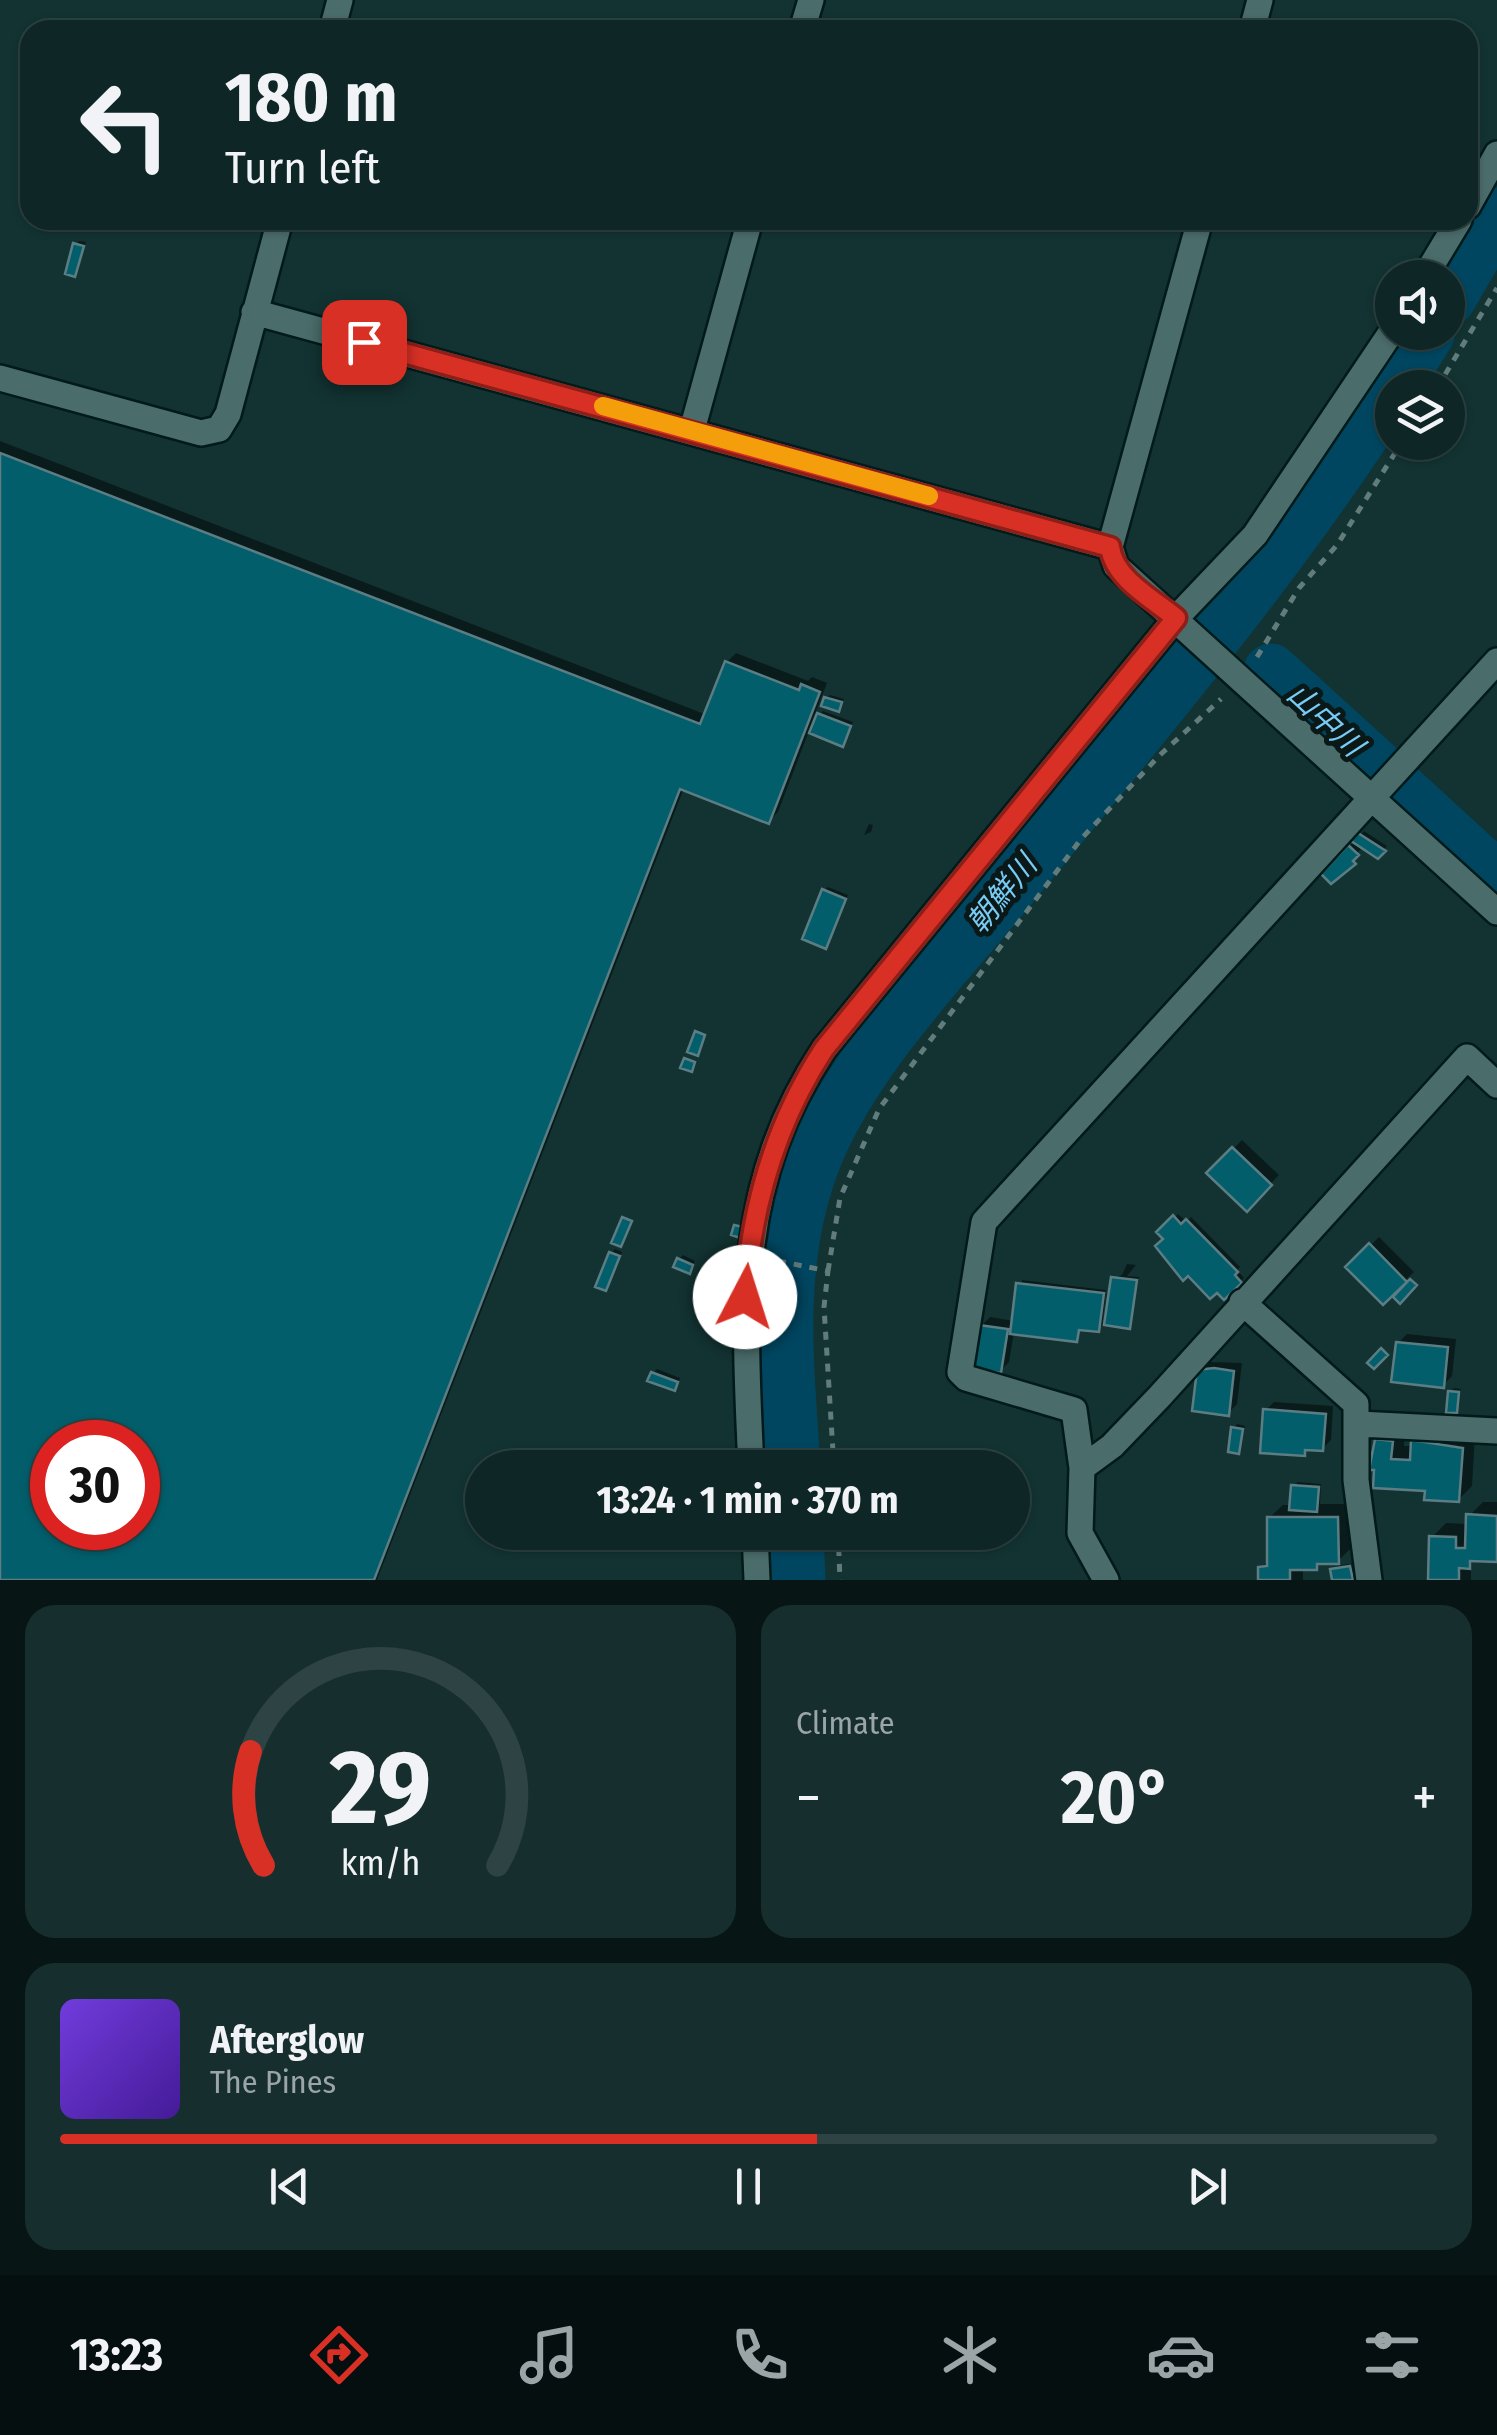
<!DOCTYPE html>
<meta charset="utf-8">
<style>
body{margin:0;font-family:"Fira Sans Condensed","Noto Sans JP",sans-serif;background:#172e2e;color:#f1f3f6;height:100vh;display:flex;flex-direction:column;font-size:38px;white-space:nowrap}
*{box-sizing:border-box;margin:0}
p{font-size:32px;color:#9ba5a7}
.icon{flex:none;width:55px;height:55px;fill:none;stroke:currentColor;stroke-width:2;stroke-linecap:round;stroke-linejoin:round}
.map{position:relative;height:1580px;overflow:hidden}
.side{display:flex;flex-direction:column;gap:25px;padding:25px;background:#081515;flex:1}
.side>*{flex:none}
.banner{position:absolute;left:20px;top:20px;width:1458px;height:210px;border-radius:30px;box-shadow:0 2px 8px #0004,0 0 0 2px #2e4343;background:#0e2626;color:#f1f3f6;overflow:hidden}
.tools{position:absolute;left:1375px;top:260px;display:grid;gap:20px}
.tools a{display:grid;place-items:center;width:90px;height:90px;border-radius:50%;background:#0e2626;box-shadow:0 2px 8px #0004,0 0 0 2px #2e4343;font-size:50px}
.speed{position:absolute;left:30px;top:1420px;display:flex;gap:20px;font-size:50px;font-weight:700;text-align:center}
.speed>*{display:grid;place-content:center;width:130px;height:130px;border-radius:50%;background:#0e2626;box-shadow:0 2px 8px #0004,0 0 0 2px #2e4343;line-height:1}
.speed .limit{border:15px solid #d22;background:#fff;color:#111}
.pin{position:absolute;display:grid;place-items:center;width:85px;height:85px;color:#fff;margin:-42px;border-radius:20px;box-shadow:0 5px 15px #0006}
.me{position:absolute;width:110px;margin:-55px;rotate:5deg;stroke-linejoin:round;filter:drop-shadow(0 0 8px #0008)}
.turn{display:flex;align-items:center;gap:35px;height:210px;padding:0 40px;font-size:45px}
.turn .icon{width:130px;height:130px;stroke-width:2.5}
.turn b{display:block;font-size:70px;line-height:85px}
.big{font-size:75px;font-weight:700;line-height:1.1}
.side .tile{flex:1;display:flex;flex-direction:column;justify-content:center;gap:15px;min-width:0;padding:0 35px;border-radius:30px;background:#172e2e}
.side .dial{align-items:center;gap:0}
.dial svg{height:260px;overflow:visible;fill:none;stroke:#2e4343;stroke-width:7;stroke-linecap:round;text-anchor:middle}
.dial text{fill:#f1f3f6;stroke:none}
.song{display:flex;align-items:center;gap:30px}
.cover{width:120px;height:120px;border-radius:15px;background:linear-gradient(135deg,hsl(260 70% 55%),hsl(260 70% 35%))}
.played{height:10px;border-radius:5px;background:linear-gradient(90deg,#d93025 55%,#2e4343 55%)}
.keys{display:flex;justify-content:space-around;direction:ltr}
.heat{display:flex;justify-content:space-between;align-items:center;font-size:55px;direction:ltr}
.side .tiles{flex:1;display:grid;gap:25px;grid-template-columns:1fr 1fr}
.tile:last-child{grid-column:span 2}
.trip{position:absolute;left:465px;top:1450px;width:565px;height:100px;border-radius:50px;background:#0e2626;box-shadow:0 2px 8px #0004,0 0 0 2px #2e4343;font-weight:700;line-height:100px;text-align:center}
.menu{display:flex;height:160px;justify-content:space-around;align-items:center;background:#060f0f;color:#9ba5a7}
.menu .icon{width:70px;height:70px}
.menu .selected{color:#d93025}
.menu b{font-size:45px;color:#f1f3f6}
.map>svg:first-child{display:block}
</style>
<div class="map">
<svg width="1497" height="1580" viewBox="0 0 1497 1580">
<rect width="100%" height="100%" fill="#123332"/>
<path fill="#0007" fill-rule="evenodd" d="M79,241l7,1 -12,32 2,-30z
M0,441l707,274 20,-53 9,-9 72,28 4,-4 15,6 -15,39 11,-11 30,11 -11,22 -33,-13 -31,81 -9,9 -85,-33 -307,792h-377zM52,1442h86v86h-86z
M830,695l14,4 -5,10 -13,-11z
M869,824l4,1 -2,7 -7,3z
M1364,831l23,15 -9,10 -14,-10 -10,10 3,3 -26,21 -7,-6z
M828,887l20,8 -22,51 -2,-55z
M1242,1140l37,35 -32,33 -37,-35z
M1178,1214l9,8 4,-5 49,50 -3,3 7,8 -20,19 -64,-65z
M1379,1237l35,35 -31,30 -34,-35z
M615,1249l7,3 -16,36 5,-35z
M683,1255l12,6 -6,10 -10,-12z
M1127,1264l9,1 -9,11 12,1 -10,49 -15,-48 8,-3z
M1022,1280l84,10 -4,36 -21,2 -5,11 -62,-7 -5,30 -9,9 -19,-45 9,-9 24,4z
M1407,1334l49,5 -4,37 -9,9 -45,-42z
M1208,1362l34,1 -5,41 -9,9 -28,-42z
M657,1369l23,9 -2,7 -4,3 -21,-15z
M1454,1388l7,1 -5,22 -6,-19z
M1274,1402l59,4 -2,34 -9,9 -12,-1 -6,6 -39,-43z
M1237,1424l8,2 -6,25 -5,-23z
M1391,1427l14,1 -1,18h9l14,-19 48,8 -3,51 -14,14 -31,-11 -51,-3 1,-45z
M641,1451l8,3 -5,6 -8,-3z
M1297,1482l24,2 -1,20h31l1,43 -14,14 -35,7v12h-42v-12l9,-9 -1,-41 14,-13h9z
M1483,1502h14v58l-20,-1 -6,5v16h-44l5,-43 14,-14 22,1 1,-8z
M1354,1563l2,17h-22l3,-14z"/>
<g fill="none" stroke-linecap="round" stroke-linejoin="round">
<path stroke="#004661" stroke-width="55" d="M1448,299l49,-84
M1393,388l35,-56
M1271,671l109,99
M1400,790l97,89
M793,1468c-6,-101 -18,-195 15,-293 35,-105 133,-204 203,-289 132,-162 269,-321 381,-498
M796,1532l2,48"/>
</g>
<path fill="#035e6c" stroke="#5c7d83" stroke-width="2.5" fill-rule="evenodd" d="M73,243l11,3 -9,31 -10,-3z
M0,453l700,271 25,-63 74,29 2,-6 19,8 -51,132 -89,-35 -306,791h-374zM52,1442h86v86h-86z
M824,697l18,5 -3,10 -18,-6z
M817,713l34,13 -8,21 -34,-14z
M1358,833l28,18 -8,8 -27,-18z
M1348,845l11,10 -6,6 3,3 -25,20 -10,-10z
M822,889l24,10 -20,50 -24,-10z
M695,1031l10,4 -7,21 -11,-4z
M684,1058l11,4 -3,10 -12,-4z
M1232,1147l40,38 -25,27 -41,-39z
M1173,1215l8,9 5,-5 52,53 -3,3 7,8 -18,17 -7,-7 -7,6 -22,-23 -5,5 -28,-35 8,-7 -7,-7z
M622,1217l10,4 -11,26 -10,-4z
M734,1225l9,2 -3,11 -9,-3z
M1369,1243l38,39 -24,23 -38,-38z
M609,1252l11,4 -14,35 -11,-4z
M677,1258l16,7 -3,9 -17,-7z
M1111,1277l26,3 -7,49 -26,-4z
M1410,1279l7,6 -17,19 -7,-7z
M1016,1283l88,10 -5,39 -20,-2 -2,12 -67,-8z
M979,1325l29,4 -7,44 -29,-4z
M1396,1342l52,5 -4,41 -53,-6z
M1381,1348l7,7 -14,14 -7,-6z
M1214,1368l20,3 -5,45 -37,-5 5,-41z
M651,1372l27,10 -3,9 -28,-10z
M1448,1391l11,1 -2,21h-11z
M1263,1409l63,5 -3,37 -18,-1v6l-45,-3z
M1231,1427l12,2 -4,25 -11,-2z
M1375,1439l18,2 -2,18 19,1 1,-20 52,8 -4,54 -35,-2 1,-9 -52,-3 1,-18h-5z
M1291,1485l28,2 -2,25 -28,-2z
M1466,1514l31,2v46l-27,-1v8l-11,-1v12h-31l1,-44 27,1v11h9z
M1267,1517h71l1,47h-22v6h-27v10h-32v-13l9,-1z
M1350,1566l3,14h-21l-2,-11z"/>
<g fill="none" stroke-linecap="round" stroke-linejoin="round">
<defs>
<path id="minor" d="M332,30l8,-30
M802,30l9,-30
M1252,30l8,-30
M1468,206l29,-52
M1200,220l-90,327 6,19 381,346
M1424,278l35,-58
M254,312l856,235
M0,378l201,55 18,-4 9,-15 52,-194
M692,430l58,-210
M1242,1302l114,102v76l13,100
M1359,1424l138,7
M751,1468c-7,-156 -17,-282 73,-419l352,-431 79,-83 137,-204
M1082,1468l30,-22 48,-50 307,-339 30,28
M755,1532l2,48
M1106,1580l-26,-47 2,-65 -8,-58 -108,-32 -6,-6 24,-150 513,-561"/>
</defs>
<use href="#minor" stroke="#021a19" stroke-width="30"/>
<path stroke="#627c7b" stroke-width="5" stroke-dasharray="8 8" stroke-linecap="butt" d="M1437,388l60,-100
M1257,657l42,-69 38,-43 65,-103
M778,1261l50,10 -4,36 10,161
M828,1271l12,-73 39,-89 202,-270 79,-84 61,-56
M838,1532l2,48"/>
<use href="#minor" stroke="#4a6c6a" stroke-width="25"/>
</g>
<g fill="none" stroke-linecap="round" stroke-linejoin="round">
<defs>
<path id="route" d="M364,342l746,205c4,32 43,52 66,71l-352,431c-49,75 -73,159 -79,248"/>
</defs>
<use href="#route" stroke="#8d1f18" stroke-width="25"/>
<use href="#route" stroke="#d93025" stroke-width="18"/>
<path stroke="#f59e0b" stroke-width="18" d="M603,406l326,90"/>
</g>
<g text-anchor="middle" stroke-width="10" stroke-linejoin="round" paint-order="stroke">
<g font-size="30" font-style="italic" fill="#78cbf5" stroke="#0a1818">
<text transform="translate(1325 720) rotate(43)" y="10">山中川</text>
<text transform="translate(1002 894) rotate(-51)" y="10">朝鮮川</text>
</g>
</g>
</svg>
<div class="tools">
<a><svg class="icon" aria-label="sound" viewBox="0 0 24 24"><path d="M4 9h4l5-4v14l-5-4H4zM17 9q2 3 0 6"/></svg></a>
<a><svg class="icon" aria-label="layers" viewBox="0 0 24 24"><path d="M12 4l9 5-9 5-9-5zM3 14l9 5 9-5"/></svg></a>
</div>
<div class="speed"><div class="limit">30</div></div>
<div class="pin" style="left:364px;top:342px;background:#d93025"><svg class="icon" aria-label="arrive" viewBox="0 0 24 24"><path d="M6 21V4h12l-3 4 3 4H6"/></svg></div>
<svg class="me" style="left:745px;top:1297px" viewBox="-20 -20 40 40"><circle r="19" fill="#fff"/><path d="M0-13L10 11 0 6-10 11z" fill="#d93025"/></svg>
<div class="trip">13:24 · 1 min · 370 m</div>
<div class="banner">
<div class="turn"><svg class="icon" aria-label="left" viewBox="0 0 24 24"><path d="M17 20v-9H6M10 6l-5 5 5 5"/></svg><div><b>180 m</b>Turn left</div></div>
</div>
</div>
<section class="side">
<div class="tiles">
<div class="tile dial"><svg viewBox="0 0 100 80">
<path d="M14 69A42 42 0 1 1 86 69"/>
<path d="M14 69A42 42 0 0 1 10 34" stroke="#d93025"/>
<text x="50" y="56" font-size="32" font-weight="700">29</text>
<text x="50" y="72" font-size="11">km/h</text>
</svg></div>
<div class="tile"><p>Climate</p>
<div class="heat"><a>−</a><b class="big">20°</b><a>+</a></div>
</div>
<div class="tile">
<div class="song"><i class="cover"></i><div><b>Afterglow</b><p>The Pines</p></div></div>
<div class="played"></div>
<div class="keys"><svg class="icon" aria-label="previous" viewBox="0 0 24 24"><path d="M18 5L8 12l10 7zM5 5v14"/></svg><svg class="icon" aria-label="pause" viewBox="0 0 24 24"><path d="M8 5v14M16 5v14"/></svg><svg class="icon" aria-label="next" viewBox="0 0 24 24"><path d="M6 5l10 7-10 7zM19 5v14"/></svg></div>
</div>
</div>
</section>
<nav class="menu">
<b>13:23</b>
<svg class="icon selected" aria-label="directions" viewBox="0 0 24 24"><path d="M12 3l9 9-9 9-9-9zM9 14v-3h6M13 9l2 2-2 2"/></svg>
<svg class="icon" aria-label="music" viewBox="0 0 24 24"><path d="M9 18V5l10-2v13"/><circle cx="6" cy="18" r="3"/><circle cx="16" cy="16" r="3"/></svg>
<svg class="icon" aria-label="phone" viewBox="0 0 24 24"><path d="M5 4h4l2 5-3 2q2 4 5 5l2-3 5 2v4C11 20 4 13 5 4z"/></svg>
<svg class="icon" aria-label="climate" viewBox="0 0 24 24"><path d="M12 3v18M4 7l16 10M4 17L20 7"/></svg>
<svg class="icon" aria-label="car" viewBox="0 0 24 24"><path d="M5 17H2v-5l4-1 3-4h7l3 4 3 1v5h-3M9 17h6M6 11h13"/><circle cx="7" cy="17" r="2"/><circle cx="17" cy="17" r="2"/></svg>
<svg class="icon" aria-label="filters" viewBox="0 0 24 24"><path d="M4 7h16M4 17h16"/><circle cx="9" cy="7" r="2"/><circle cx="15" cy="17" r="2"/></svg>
</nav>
